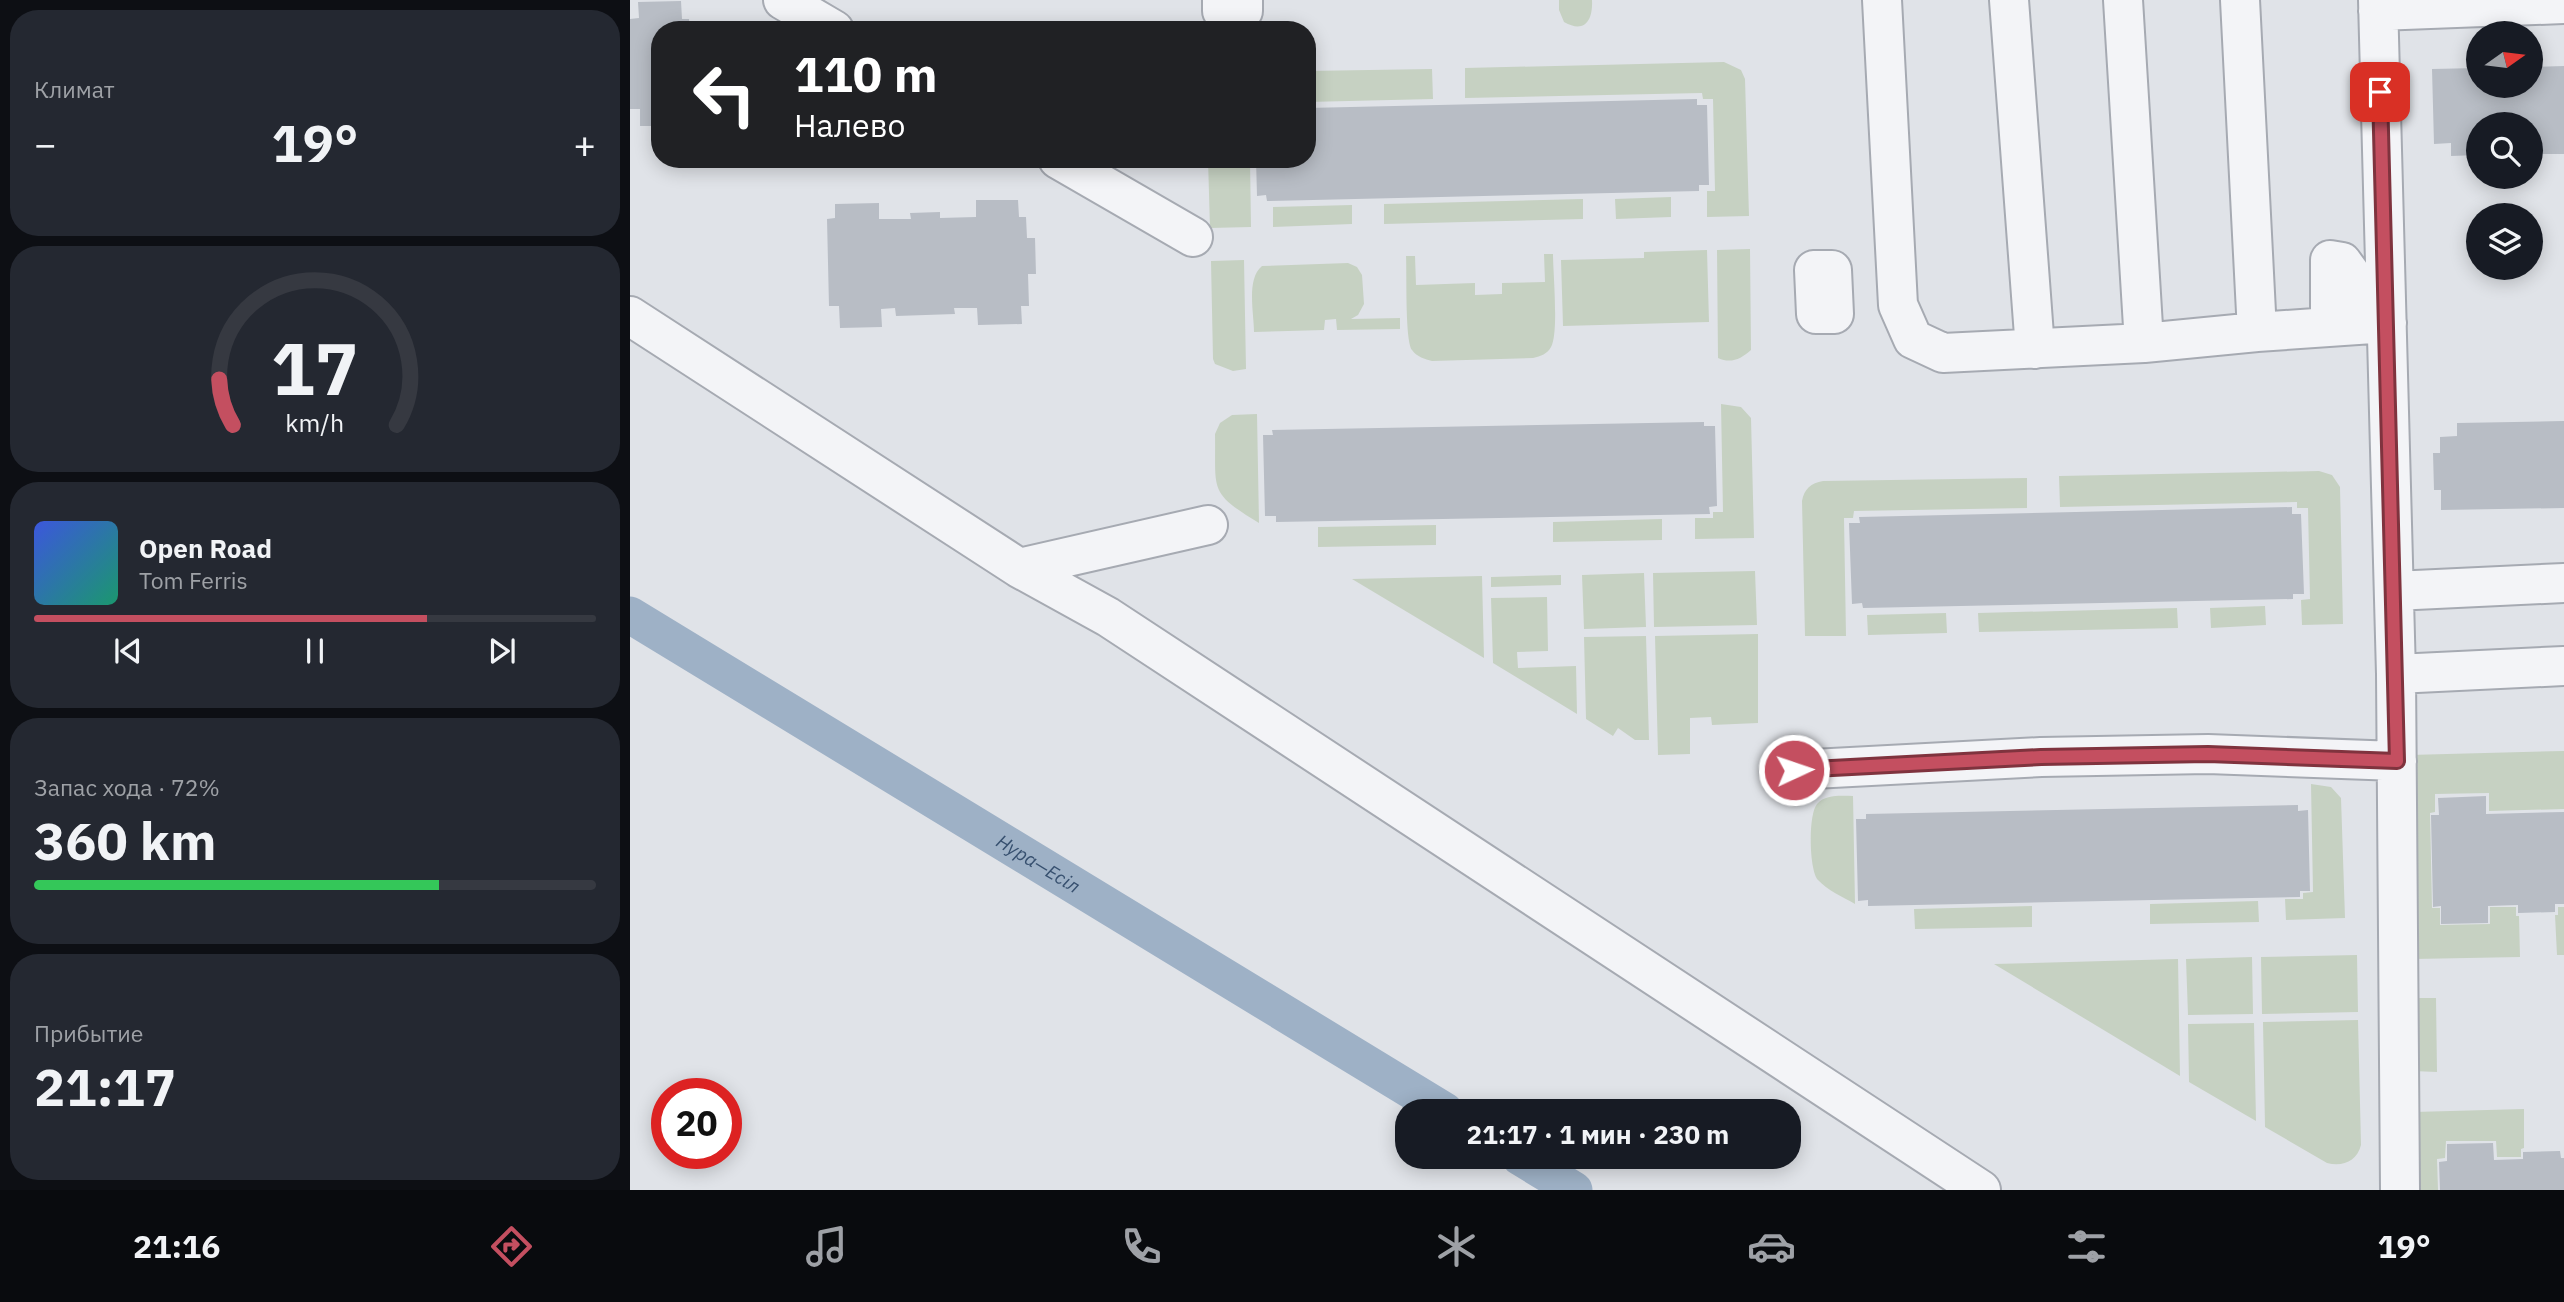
<!DOCTYPE html>
<html lang="ru">
<meta charset="utf-8">
<style>
body{margin:0;font-family:"IBM Plex Sans",sans-serif;background:#242831;color:#f1f3f6;height:100vh;display:flex;flex-direction:column;font-size:26px;white-space:nowrap}
*{box-sizing:border-box;margin:0}
p{font-size:23px;color:#9ea1a6}
.icon{flex:none;width:38px;height:38px;fill:none;stroke:currentColor;stroke-width:2;stroke-linecap:round;stroke-linejoin:round}
.map{position:relative;flex:1;overflow:hidden}
.side{display:flex;flex-direction:column;gap:10px;padding:10px;background:#0d0f14;width:630px}
.side>*{flex:none}
.guide{position:absolute;left:21px;top:21px;width:665px;height:147px;border-radius:28px;box-shadow:0 4px 18px #0003;background:#202124;color:#fff;overflow:hidden}
.needle{width:46px;rotate:76deg}
.buttons{position:absolute;left:1836px;top:21px;display:grid;gap:14px}
.buttons a{display:grid;place-items:center;width:77px;height:77px;border-radius:50%;background:#171b24;box-shadow:0 4px 18px #0003;font-size:35px}
.speed{position:absolute;left:21px;top:1078px;display:flex;gap:14px;font-size:35px;font-weight:700;text-align:center}
.speed>*{display:grid;place-content:center;width:91px;height:91px;border-radius:50%;background:#171b24;box-shadow:0 4px 18px #0003;line-height:1}
.speed .limit{border:10px solid #d22;background:#fff;color:#111}
.pin{position:absolute;display:grid;place-items:center;width:60px;height:60px;color:#fff;margin:-30px;border-radius:14px;box-shadow:0 4px 10px #0006}
.me{position:absolute;width:77px;margin:-38px;rotate:87deg;stroke-linejoin:round;filter:drop-shadow(0 0 5px #0008)}
.turn{display:flex;align-items:center;gap:24px;height:147px;padding:0 28px;font-size:32px}
.turn .icon{width:91px;height:91px;stroke-width:2.5}
.turn b{display:block;font-size:49px;line-height:60px}
.big{font-size:52px;font-weight:800;line-height:1.1}
.side .card{flex:1;display:flex;flex-direction:column;justify-content:center;gap:10px;min-width:0;padding:0 24px;border-radius:28px;background:#242831}
.side .dial{align-items:center;gap:0}
.dial svg{height:182px;overflow:visible;fill:none;stroke:#363941;stroke-width:7;stroke-linecap:round;text-anchor:middle}
.dial text{fill:#f1f3f6;stroke:none}
.song{display:flex;align-items:center;gap:21px}
.cover{width:84px;height:84px;border-radius:10px;background:linear-gradient(135deg,hsl(230 70% 55%),hsl(160 70% 35%))}
.played{height:7px;border-radius:4px;background:linear-gradient(90deg,#c44f60 70%,#363941 70%)}
.keys{display:flex;justify-content:space-around;direction:ltr}
.heat{display:flex;justify-content:space-between;align-items:center;font-size:38px;direction:ltr}
.charge{height:10px;border-radius:5px;background:linear-gradient(90deg,#34c759 72%,#363941 0)}
.trip{position:absolute;left:765px;top:1099px;width:406px;height:70px;border-radius:28px;background:#171b24;box-shadow:0 4px 18px #0003;font-weight:800;line-height:70px;text-align:center}
.tabs{display:flex;height:112px;justify-content:space-around;align-items:center;background:#090b0e;color:#9ea1a6}
.tabs .icon{width:49px;height:49px}
.tabs .current{color:#c44f60}
.tabs b{font-size:32px;color:#f1f3f6}
main{display:flex;flex:1;min-height:0}
.map>svg:first-child{display:block}
</style>
<main>
<section class="side">
<div class="card"><p>Климат</p>
<div class="heat"><a>−</a><b class="big">19°</b><a>+</a></div>
</div>
<div class="card dial"><svg viewBox="0 0 100 80">
<path d="M14 69A42 42 0 1 1 86 69"/>
<path d="M14 69A42 42 0 0 1 8 49" stroke="#c44f60"/>
<text x="50" y="56" font-size="32" font-weight="700">17</text>
<text x="50" y="72" font-size="11">km/h</text>
</svg></div>
<div class="card">
<div class="song"><i class="cover"></i><div><b>Open Road</b><p>Tom Ferris</p></div></div>
<div class="played"></div>
<div class="keys"><svg class="icon" aria-label="previous" viewBox="0 0 24 24"><path d="M18 5L8 12l10 7zM5 5v14"/></svg><svg class="icon" aria-label="pause" viewBox="0 0 24 24"><path d="M8 5v14M16 5v14"/></svg><svg class="icon" aria-label="next" viewBox="0 0 24 24"><path d="M6 5l10 7-10 7zM19 5v14"/></svg></div>
</div>
<div class="card"><p>Запас хода · 72%</p><b class="big">360 km</b><div class="charge"></div></div>
<div class="card"><p>Прибытие</p><b class="big">21:17</b></div>
</section>
<div class="map">
<svg width="1934" height="1190" viewBox="0 0 1934 1190">
<rect width="100%" height="100%" fill="#e0e3e8"/>
<path fill="#c6d1c2" d="M929,0h33c1,20 -7,34 -28,22l-5,-12z
M1094,62l17,8 4,9 4,137 -42,1v-26h8l-2,-92h-10l-1,-6 -237,5v-30z
M802,69l1,30 -126,3v-31z
M578,159h42l1,68 -41,1z
M1041,197v20l-55,2 -1,-20z
M953,199v20l-199,5v-20z
M722,205v19l-79,3v-20z
M1120,249l1,101c-10,9 -20,14 -33,8l-1,-108z
M1077,250l2,72 -146,4 -2,-66 83,-2v-6z
M914,254h9c0,18 6,79 -2,93 -4,7 -10,9 -18,11l-101,3c-7,-2 -15,-4 -20,-11 -7,-10 -5,-77 -6,-94h9l1,29 59,-2v12l27,-1v-11l43,-1z
M614,260l2,109 -13,2 -18,-7 -2,-5 -2,-98z
M718,263l9,4 5,8 2,29 -6,11 -7,4 49,-1v11l-63,1 -1,-11 -11,1 -1,10 -70,2c0,-19 -8,-53 8,-66z
M1091,404l20,3 10,11 3,120 -59,1v-21h18v-6h10z
M627,414l2,109c-51,-31 -43,-32 -44,-89l5,-11 12,-8z
M1689,471l13,4 8,12 3,137 -41,1 -1,-25 9,-1 -2,-91h-11v-6l-237,5 -1,-31z
M1397,478v30l-173,3 -1,7h-9l2,118h-41l-3,-135c2,-12 9,-18 21,-20z
M1032,519v21l-109,2v-20z
M806,525v20l-118,2v-20z
M1125,571l2,54 -103,2 -1,-54z
M1014,573l2,54 -62,2 -2,-54z
M931,575v10l-70,2v-10z
M852,576l2,82 -132,-79z
M917,597l1,54 -31,1 1,16 58,-2 1,48 -84,-51 -2,-65z
M1635,606l1,19 -55,3 -1,-20z
M1547,608l1,20 -199,4 -1,-19z
M1316,613l1,20 -79,2 -1,-20z
M1128,634v89l-46,2 -1,-8 -21,1v36l-32,1 -3,-119z
M1016,636l3,104h-14l-17,-12 -5,8 -27,-17 -2,-82z
M1934,751v58l-75,2v-18l-54,1v18l-5,1 2,95h8v17l50,-1v-17h26v9h3l1,41 -106,2 -5,-204z
M1681,784l20,3 10,11 4,120 -59,2 -1,-21h18v-6l10,-1z
M1223,796l2,108c-12,-7 -28,-14 -37,-24 -9,-10 -10,-65 -1,-76 9,-10 24,-8 36,-8z
M1628,901l1,21 -109,2v-20z
M1402,906v21l-117,2 -1,-20z
M1928,907h6v48h-7l-2,-40h3z
M1727,955l1,57 -96,2 -1,-57z
M1622,957l1,57 -65,1 -2,-56z
M1548,959l2,117 -186,-112z
M1781,998h25l1,74 -24,-1z
M1728,1020l3,125c-4,16 -18,22 -34,18l-62,-36 -2,-105z
M1624,1023l2,98 -67,-39 -1,-58z
M1894,1109v39l-3,1v8h-24l-1,-16h-50l-1,17 -8,1 1,31h-23l-1,-78z"/>
<g fill="none" stroke-linecap="round" stroke-linejoin="round">
<g stroke="#9eb1c6" stroke-width="37">
<path id="s1" d="M0,615l815,496"/>
<path d="M890,1157l54,33"/>
</g>
</g>
<path fill="#b8bdc5" d="M51,1l1,18h7l1,11h-30v96h-20v-17h-10v-90l9,-1 -1,-16z
M1934,66v88h-34v-30h-52v31l-27,1v-13l-17,1 -2,-75 46,-1v18h52v-19z
M1067,99v6h10l2,80h-10v6l-432,10 -1,-6 -9,1 -1,-37h51v-51z
M346,200h42l1,17h7l1,21h8l1,36h-8l1,32h-8l1,18 -44,1 -1,-17h-23l1,6 -59,2 -1,-8 -14,1 1,18 -42,1 -1,-22h-10l-2,-87 8,-1v-14l44,-1v16h32l-1,-6 30,-1v6l36,-1z
M1934,421v87l-123,2v-20h-7l-1,-37h7v-16l17,-1v-13z
M1074,422v4h11l2,80 -8,1 1,7 -434,8v-6h-11l-2,-81h10l-1,-5z
M1662,507v7h9l3,80h-11v5l-430,9 -1,-5 -10,1 -3,-81h11l-1,-6z
M1856,796v18l78,-2v92h-9v8l-37,1v-8l-30,1v17l-47,1v-18l-8,1 -2,-92h8l-1,-17z
M1668,805v6l10,-1 2,81h-10v6l-432,9v-6l-10,1 -2,-82h10v-5z
M1863,1143l1,17 29,-1v-7l37,-1 1,7h3v32h-124l-1,-28 8,-1v-17z"/>
<g fill="none" stroke-linecap="round" stroke-linejoin="round">
<defs>
<path id="minor" d="M153,0l51,30
M592,0v11h21v-11
M1252,0l16,305 15,34 30,14 201,-10 113,-11 130,-9
M1379,0l26,349
M1493,0l21,343
M1610,0l17,332
M1748,0l18,674 4,516
M1748,11l186,-7
M428,159l135,78
M1700,260l12,2 8,11 1,39 -21,-1z
M1184,270h18l2,44h-18z
M0,316l389,252 89,49 873,573
M389,568l189,-43
M1764,591l170,-8
M1766,674l168,-8
M1164,770l247,-13 167,-3 189,7"/>
</defs>
<use href="#minor" stroke="#a6aab2" stroke-width="42"/>
<use href="#minor" stroke="#f3f4f7" stroke-width="38"/>
</g>
<g fill="none" stroke-linecap="round" stroke-linejoin="round">
<defs>
<path id="route" d="M1164,770l247,-13 167,-3 189,7 -17,-669"/>
</defs>
<use href="#route" stroke="#7f333e" stroke-width="18"/>
<use href="#route" stroke="#c44f60" stroke-width="12"/>
</g>
<g text-anchor="middle" stroke-width="6" stroke-linejoin="round" paint-order="stroke">
<g font-size="19" font-style="italic" fill="#37506f" stroke="#f0f2f6">
<text dy="7" stroke="none"><textPath href="#s1" startOffset="478">Нура—Есіл</textPath></text>
</g>
</g>
</svg>
<div class="buttons">
<a><svg class="needle" viewBox="-14 -14 28 28"><path d="M0-13l5 13h-10z" fill="#e53935"/><path d="M0 13l5-13h-10z" fill="#9ea1a6"/></svg></a>
<a><svg class="icon" aria-label="search" viewBox="0 0 24 24"><circle cx="10" cy="10" r="6"/><path d="M15 15l6 6"/></svg></a>
<a><svg class="icon" aria-label="layers" viewBox="0 0 24 24"><path d="M12 4l9 5-9 5-9-5zM3 14l9 5 9-5"/></svg></a>
</div>
<div class="speed"><div class="limit">20</div></div>
<div class="pin" style="left:1750px;top:92px;background:#d93025"><svg class="icon" aria-label="arrive" viewBox="0 0 24 24"><path d="M6 21V4h12l-3 4 3 4H6"/></svg></div>
<svg class="me" style="left:1164px;top:770px" viewBox="-20 -20 40 40"><circle r="17" fill="#c44f60" stroke="#fff" stroke-width="3"/><path d="M0-11L8 9 0 5-8 9z" fill="#fff"/></svg>
<div class="trip">21:17 · 1 мин · 230 m</div>
<div class="guide">
<div class="turn"><svg class="icon" aria-label="left" viewBox="0 0 24 24"><path d="M17 20v-9H6M10 6l-5 5 5 5"/></svg><div><b>110 m</b>Налево</div></div>
</div>
</div>
</main>
<nav class="tabs">
<b>21:16</b>
<svg class="icon current" aria-label="directions" viewBox="0 0 24 24"><path d="M12 3l9 9-9 9-9-9zM9 14v-3h6M13 9l2 2-2 2"/></svg>
<svg class="icon" aria-label="music" viewBox="0 0 24 24"><path d="M9 18V5l10-2v13"/><circle cx="6" cy="18" r="3"/><circle cx="16" cy="16" r="3"/></svg>
<svg class="icon" aria-label="phone" viewBox="0 0 24 24"><path d="M5 4h4l2 5-3 2q2 4 5 5l2-3 5 2v4C11 20 4 13 5 4z"/></svg>
<svg class="icon" aria-label="climate" viewBox="0 0 24 24"><path d="M12 3v18M4 7l16 10M4 17L20 7"/></svg>
<svg class="icon" aria-label="car" viewBox="0 0 24 24"><path d="M5 17H2v-5l4-1 3-4h7l3 4 3 1v5h-3M9 17h6M6 11h13"/><circle cx="7" cy="17" r="2"/><circle cx="17" cy="17" r="2"/></svg>
<svg class="icon" aria-label="filters" viewBox="0 0 24 24"><path d="M4 7h16M4 17h16"/><circle cx="9" cy="7" r="2"/><circle cx="15" cy="17" r="2"/></svg>
<b>19°</b>
</nav>
